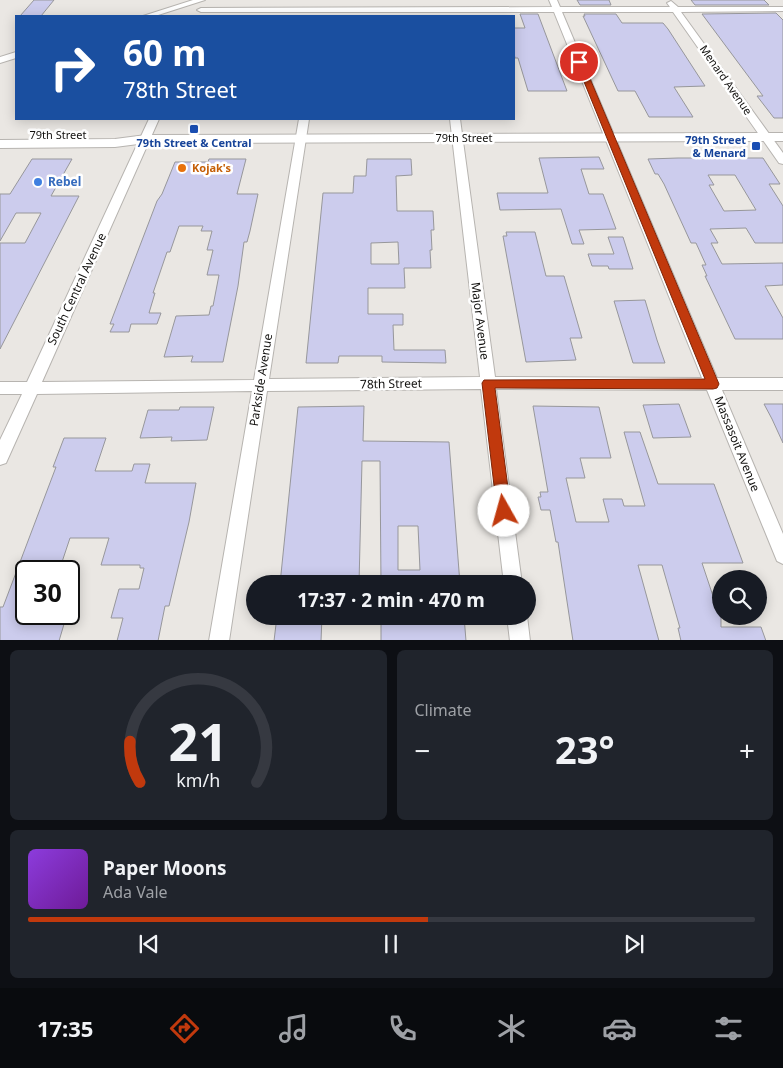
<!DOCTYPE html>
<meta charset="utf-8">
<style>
body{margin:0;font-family:"Noto Sans",sans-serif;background:#20242c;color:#f1f3f6;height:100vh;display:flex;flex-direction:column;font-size:19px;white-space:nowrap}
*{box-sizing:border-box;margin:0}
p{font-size:16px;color:#9ea1a6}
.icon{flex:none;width:28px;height:28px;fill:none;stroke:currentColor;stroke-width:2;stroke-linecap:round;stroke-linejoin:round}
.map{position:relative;height:640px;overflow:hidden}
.sheet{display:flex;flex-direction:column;gap:10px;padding:10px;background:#0d0f14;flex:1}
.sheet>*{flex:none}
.banner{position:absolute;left:15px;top:15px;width:500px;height:105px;border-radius:0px;box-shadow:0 2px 12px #0003;background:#1a4fa0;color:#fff;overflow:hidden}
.fabs{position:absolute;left:712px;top:570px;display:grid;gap:10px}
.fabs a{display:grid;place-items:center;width:55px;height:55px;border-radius:50%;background:#171b24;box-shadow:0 2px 12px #0003;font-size:25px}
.speed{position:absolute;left:15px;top:560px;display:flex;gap:10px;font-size:25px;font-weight:700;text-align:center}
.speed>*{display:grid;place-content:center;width:65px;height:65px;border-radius:50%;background:#171b24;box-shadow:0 2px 12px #0003;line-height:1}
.speed .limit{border:2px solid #111;border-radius:8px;background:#fff;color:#111}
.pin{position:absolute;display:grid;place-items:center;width:42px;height:42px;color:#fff;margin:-21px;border:2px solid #fff;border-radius:50%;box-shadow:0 1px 5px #0007}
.me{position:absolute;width:55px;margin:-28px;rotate:353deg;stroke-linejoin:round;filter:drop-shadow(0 0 4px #0008)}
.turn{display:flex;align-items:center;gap:18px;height:105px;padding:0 25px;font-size:22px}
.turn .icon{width:65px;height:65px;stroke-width:2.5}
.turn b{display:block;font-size:35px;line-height:42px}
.big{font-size:38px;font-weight:700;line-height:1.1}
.sheet .widget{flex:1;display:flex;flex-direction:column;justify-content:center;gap:8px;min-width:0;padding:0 18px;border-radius:8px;background:#20242c}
.sheet .dial{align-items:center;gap:0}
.dial svg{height:130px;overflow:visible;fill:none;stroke:#363941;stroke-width:7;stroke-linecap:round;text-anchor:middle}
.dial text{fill:#f1f3f6;stroke:none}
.song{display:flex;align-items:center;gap:15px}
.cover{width:60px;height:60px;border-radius:8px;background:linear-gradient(135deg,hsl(270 70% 55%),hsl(280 70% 35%))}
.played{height:5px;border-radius:2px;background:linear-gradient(90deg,#c1390d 55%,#363941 55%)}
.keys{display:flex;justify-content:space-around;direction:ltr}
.heat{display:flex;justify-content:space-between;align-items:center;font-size:28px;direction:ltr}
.sheet .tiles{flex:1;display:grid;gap:10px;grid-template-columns:1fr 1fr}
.widget:last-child{grid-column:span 2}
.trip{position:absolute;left:246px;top:575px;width:290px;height:50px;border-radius:25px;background:#171b24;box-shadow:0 2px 12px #0003;font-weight:700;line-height:50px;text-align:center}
.tab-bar{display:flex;height:80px;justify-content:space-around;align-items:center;background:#090b0e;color:#9ea1a6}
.tab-bar .icon{width:35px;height:35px}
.tab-bar .current{color:#c1390d}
.tab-bar b{font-size:22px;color:#f1f3f6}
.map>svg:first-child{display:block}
</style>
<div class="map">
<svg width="783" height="641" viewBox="0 0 783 641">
<rect width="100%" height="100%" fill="#eae7e3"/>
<path fill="#cccced" stroke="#97979b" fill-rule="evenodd" d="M34,0h20l-13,16h-21z
M577,0h32l2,5h-31z
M691,0h73l5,5h-74z
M776,13l7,7v98h-9l-17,-22h6l-61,-82z
M520,14h18l29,77h-39l-10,-33h-3l-1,-5v-25h11z
M584,14h32l6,9h41l5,6 37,57 -31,1 19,30h-44l-14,-26h-17l-35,-75h2z
M599,157l5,12h-23l8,25h14l13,35 -37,1 5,14h-12l-11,-35 -61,1 -3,-17h51l-9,-35z
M678,158h85l17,26h-11l14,22v37h-28l-9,-15 -36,1 8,14h-7l11,21 61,-1v22l-18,1 18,32v21h-48l-30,-63h2l-5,-11h4l-10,-22h-5l-27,-59 -6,-10h-3l-7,-15zM708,175h27l21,35 -32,1 -15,-26h5z
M32,159h40l-21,37h28l-79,153v-106h25l16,-30h-25l-16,28v-47h10z
M209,159h37l-9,35h21l-8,37 -3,11h-3l-6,44 -15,76h-32l2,-6 -29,1 12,-41 33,-1 2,-9h2l6,-31h-12l6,-25h-6l5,-19h-11l2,-5h-24l-9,26h-3l-14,41h2l-6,20h12l-4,11h-26l-2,8h-19l4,-8h-4l47,-123 5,-7 13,-32h33z
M367,159h44l1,16 -16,1 1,35h36l1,19h-3l1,20h-2l1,18h-27l1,20h-37v26h35v11h-10l1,25h51l1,13 -64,-1v-6h-43l-1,7h-32l17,-170h30l1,-17h12zM398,242l1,22h-28v-21z
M506,232h29l11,44h18l18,62h-12l6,22 -50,2 -23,-126h4z
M608,237h15l10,32h-24l-1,-3h-16l-4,-12h26z
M645,300l12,40 8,23h-32l-19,-62z
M679,404l12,33 -38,1 -10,-33z
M764,404h19v39l-11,-24z
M364,406l-1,35 86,1 11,142h-79l-1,-123h-18l-3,123h-79l18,-177zM398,526h20l2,44h-22z
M533,406l66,1 12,51h-31l5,20h-19l10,44h33l-6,-23h19l2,7h21l-21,-74h16l18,52h56l29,79h-41l11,33h8v31h40l5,14h-85l-3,-13h2l-18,-63h-24l21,76h-86l-15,-99h-2l-6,-32h-9l-3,-13h3l-1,-5h8z
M180,407h34l-7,33 -36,1 1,-4 -32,1 8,-28h31z
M64,438h42l-11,33h37l2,-7h16l-5,19h51l-7,39 -20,84h-4l-7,35h-41l6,-23h-12l8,-29h20l5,-21h-4v-3h-39l8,-27h-39l-11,33h-33v43h41l-8,27h-59v-34h3l53,-140h-3z
M277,616h45l-1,25h-47z
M381,616h83l2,25h-85z"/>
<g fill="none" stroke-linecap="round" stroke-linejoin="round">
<defs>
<path id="minor" d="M193,0h12l-50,16h-12z
M549,0h8l3,7h110l-3,-4 4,-2 7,6h105v4l-102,1 102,141v11l-4,-1 -106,-151h-111l155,366h66v12h-61l61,144v30l-6,-3 -70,-171 -211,-1 26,195h-18l-23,-195 -214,2 -38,250h-20l43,-250 -215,3 -31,69 -6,2v-25l22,-46h-22v-12h27l122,-263h10l-117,263 212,-2 45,-261h10l-40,260 211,-2 -30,-258h10l35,258 207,1 -148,-366h-353l-4,-2 4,-2 351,-1z
M16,52v6l-16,5v-6z
M507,616h20l3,25h-20z"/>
<path id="major" d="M783,133v8l-637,2 -31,4 -115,1v-8l115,-1 31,-4z"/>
</defs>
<use href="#minor" stroke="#b7b4b0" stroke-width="2"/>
<use href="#major" stroke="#b7b4b0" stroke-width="2"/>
<use href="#minor" fill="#fff" fill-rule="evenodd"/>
<use href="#major" fill="#fff" fill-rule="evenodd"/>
</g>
<path fill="#c1390d" stroke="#7d2508" d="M577,60l6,2 136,322 -2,4 -4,1 -218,-1 16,123 -2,4 -5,2 -5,-2 -2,-4 -15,-128 2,-3 221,-1 -129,-317z"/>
<g fill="#1a4fb4" stroke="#fff" stroke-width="2">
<rect x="189" y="124" width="10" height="10" rx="2.5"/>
<rect x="751" y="141" width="10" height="10" rx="2.5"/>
</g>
<circle fill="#e8710a" stroke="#fff" stroke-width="2" cx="182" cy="168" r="5"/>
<circle fill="#3f7fe0" stroke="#fff" stroke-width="2" cx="38" cy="182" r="5"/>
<g text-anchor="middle" stroke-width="5" stroke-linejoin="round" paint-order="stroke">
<g font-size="11" fill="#11100e" stroke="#fff">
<text transform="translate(726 80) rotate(55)" y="4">Menard Avenue</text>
<text x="58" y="139">79th Street</text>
<text x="464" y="142">79th Street</text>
</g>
<g font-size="11" font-weight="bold" fill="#164399" stroke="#fff" text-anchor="end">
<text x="746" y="144">79th Street<tspan x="746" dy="13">&amp; Menard</tspan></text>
<text x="194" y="147" text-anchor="middle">79th Street &amp; Central</text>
</g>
<g font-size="11" font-weight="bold" fill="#c56008" stroke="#fff" text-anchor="start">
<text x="192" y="172">Kojak's</text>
</g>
<g font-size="12" font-weight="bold" fill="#366cbe" stroke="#fff" text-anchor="start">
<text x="48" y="186">Rebel</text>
</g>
<g font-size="12" fill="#11100e" stroke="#fff">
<text transform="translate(77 289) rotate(-65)" y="4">South Central Avenue</text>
<text transform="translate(480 321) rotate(83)" y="4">Major Avenue</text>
<text transform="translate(261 380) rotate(-81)" y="4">Parkside Avenue</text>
<text transform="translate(391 384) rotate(-1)" y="4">78th Street</text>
<text transform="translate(737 444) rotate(68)" y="4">Massasoit Avenue</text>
</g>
</g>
</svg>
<div class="fabs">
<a><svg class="icon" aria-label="search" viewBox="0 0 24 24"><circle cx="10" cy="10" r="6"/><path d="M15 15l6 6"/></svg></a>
</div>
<div class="speed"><div class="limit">30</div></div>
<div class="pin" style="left:579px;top:62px;background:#d93025"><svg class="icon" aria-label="arrive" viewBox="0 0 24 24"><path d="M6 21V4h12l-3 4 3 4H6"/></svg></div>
<svg class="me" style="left:504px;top:511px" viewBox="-20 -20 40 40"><circle r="19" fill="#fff"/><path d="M0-13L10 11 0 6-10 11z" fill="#c1390d"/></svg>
<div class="trip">17:37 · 2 min · 470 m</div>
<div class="banner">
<div class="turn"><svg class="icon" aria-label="right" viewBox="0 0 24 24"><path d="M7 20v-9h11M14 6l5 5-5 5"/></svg><div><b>60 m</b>78th Street</div></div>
</div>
</div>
<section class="sheet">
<div class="tiles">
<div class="widget dial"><svg viewBox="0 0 100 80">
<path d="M14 69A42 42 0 1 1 86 69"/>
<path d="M14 69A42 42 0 0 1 8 44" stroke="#c1390d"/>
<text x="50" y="56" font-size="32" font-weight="700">21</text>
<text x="50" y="72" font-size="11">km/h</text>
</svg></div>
<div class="widget"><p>Climate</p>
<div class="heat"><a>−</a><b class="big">23°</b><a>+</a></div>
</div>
<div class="widget">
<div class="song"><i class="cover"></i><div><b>Paper Moons</b><p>Ada Vale</p></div></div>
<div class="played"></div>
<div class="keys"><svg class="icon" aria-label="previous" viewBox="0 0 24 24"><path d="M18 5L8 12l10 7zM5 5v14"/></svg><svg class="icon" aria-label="pause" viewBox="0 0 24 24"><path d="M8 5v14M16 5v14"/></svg><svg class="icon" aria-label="next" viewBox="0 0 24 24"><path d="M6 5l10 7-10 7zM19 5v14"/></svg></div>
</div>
</div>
</section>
<nav class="tab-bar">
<b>17:35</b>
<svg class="icon current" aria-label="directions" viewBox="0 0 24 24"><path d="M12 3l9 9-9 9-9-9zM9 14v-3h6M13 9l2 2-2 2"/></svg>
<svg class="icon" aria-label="music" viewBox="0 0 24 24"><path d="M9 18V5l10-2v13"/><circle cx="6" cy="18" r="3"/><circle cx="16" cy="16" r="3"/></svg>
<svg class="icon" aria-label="phone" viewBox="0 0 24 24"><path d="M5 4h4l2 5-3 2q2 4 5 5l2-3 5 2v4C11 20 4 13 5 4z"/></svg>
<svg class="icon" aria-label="climate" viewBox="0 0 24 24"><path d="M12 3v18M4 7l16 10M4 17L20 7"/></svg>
<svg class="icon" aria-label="car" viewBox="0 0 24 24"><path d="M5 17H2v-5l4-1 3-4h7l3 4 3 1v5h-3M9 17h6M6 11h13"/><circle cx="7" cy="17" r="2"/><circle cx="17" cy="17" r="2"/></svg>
<svg class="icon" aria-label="filters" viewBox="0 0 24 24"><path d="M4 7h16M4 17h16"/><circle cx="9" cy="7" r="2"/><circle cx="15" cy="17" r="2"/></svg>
</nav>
